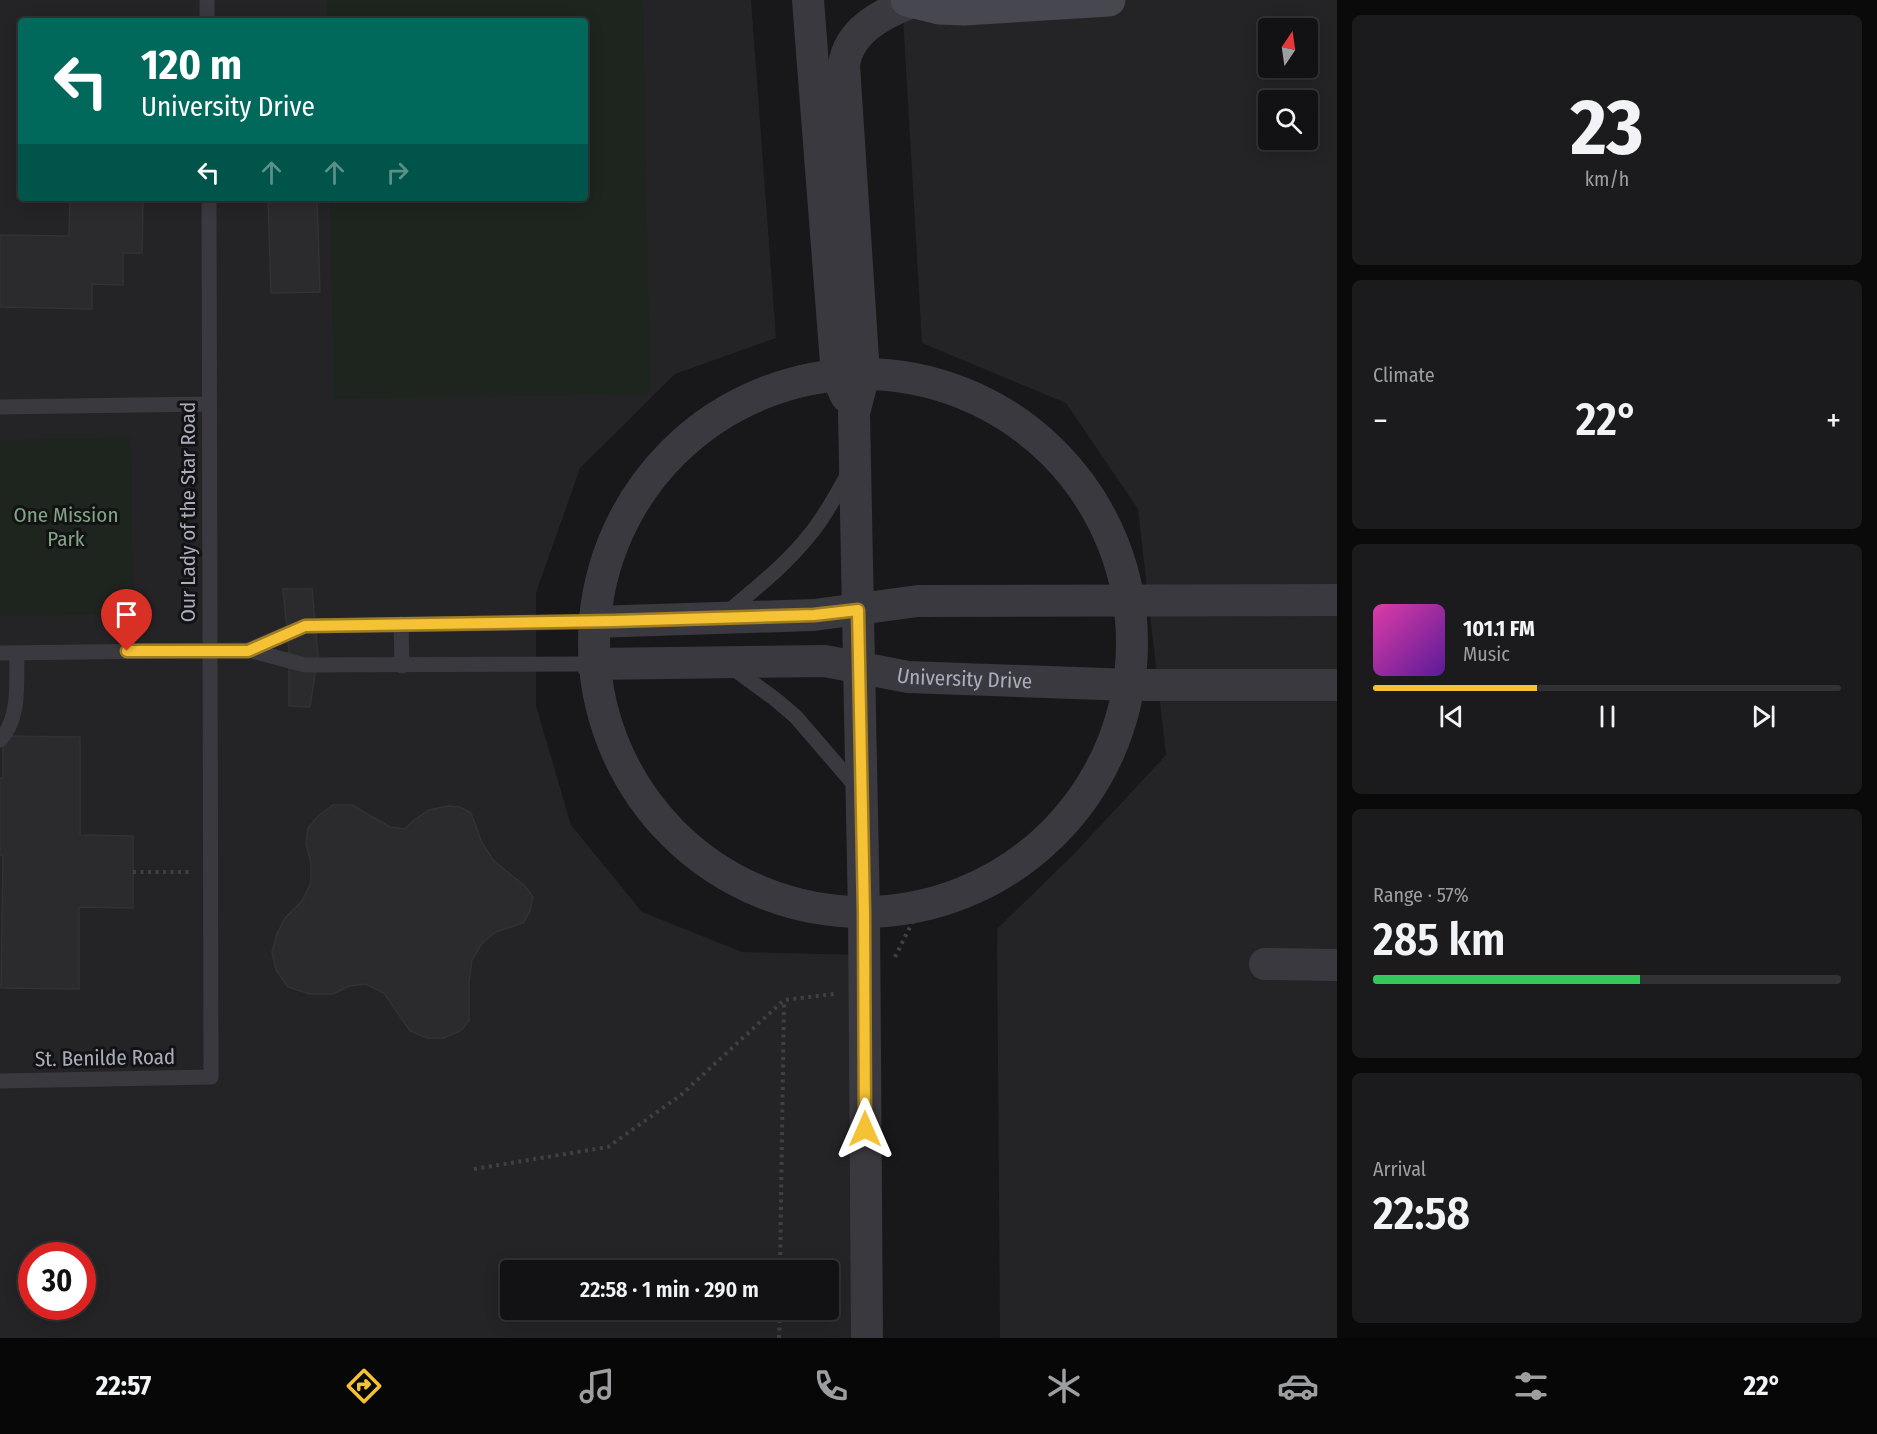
<!DOCTYPE html>
<meta charset="utf-8">
<style>
body{margin:0;font-family:"Fira Sans Condensed",sans-serif;background:#1b1b1d;color:#f1f3f6;height:100vh;display:flex;flex-direction:column;font-size:22px;white-space:nowrap}
*{box-sizing:border-box;margin:0}
p{font-size:20px;color:#9c9ea0}
.icon{flex:none;width:33px;height:33px;fill:none;stroke:currentColor;stroke-width:2;stroke-linecap:round;stroke-linejoin:round}
.map{position:relative;flex:1;overflow:hidden}
.drawer{display:flex;flex-direction:column;gap:15px;padding:15px;background:#0a0a0b;width:540px}
.drawer>*{flex:none}
.hud{position:absolute;left:18px;top:18px;width:570px;height:183px;border-radius:6px;box-shadow:0 3px 15px #0003,0 0 0 2px #313234;background:#00695c;color:#fff;overflow:hidden}
.needle{width:39px;rotate:13deg}
.fabs{position:absolute;left:1258px;top:18px;display:grid;gap:12px}
.fabs a{display:grid;place-items:center;width:60px;height:60px;border-radius:6px;background:#121214;box-shadow:0 3px 15px #0003,0 0 0 2px #313234;font-size:30px}
.speed{position:absolute;left:18px;top:1242px;display:flex;gap:12px;font-size:30px;font-weight:700;text-align:center}
.speed>*{display:grid;place-content:center;width:78px;height:78px;border-radius:50%;background:#121214;box-shadow:0 3px 15px #0003,0 0 0 2px #313234;line-height:1}
.speed .limit{border:9px solid #d22;background:#fff;color:#111}
.pin{position:absolute;display:grid;place-items:center;width:51px;height:51px;color:#fff;margin:-62px -26px;border-radius:50% 50% 50% 0;rotate:-45deg;box-shadow:0 0 6px #0007}
.pin .icon{rotate:45deg}
.me{position:absolute;width:66px;margin:-33px;rotate:0deg;stroke-linejoin:round;filter:drop-shadow(0 0 4px #0008)}
.turn{display:flex;align-items:center;gap:21px;height:126px;padding:0 24px;font-size:27px}
.turn .icon{width:78px;height:78px;stroke-width:2.5}
.turn b{display:block;font-size:42px;line-height:51px}
.lanes{display:flex;align-items:center;height:57px;padding:0 24px;background:#0003;justify-content:center;gap:30px;direction:ltr}
.lanes .off{opacity:.35}
.big{font-size:45px;font-weight:600;line-height:1.1}
.drawer .card{flex:1;display:flex;flex-direction:column;justify-content:center;gap:9px;min-width:0;padding:0 21px;border-radius:9px;background:#1b1b1d}
.drawer .dial{align-items:center;gap:0}
.dial b{font-size:78px;line-height:1}
.song{display:flex;align-items:center;gap:18px}
.cover{width:72px;height:72px;border-radius:9px;background:linear-gradient(135deg,hsl(320 70% 55%),hsl(270 70% 35%))}
.played{height:6px;border-radius:3px;background:linear-gradient(90deg,#f5c135 35%,#313234 35%)}
.keys{display:flex;justify-content:space-around;direction:ltr}
.heat{display:flex;justify-content:space-between;align-items:center;font-size:33px;direction:ltr}
.charge{height:9px;border-radius:4px;background:linear-gradient(90deg,#34c759 57%,#313234 0)}
.trip{position:absolute;left:500px;top:1260px;width:339px;height:60px;border-radius:6px;background:#121214;box-shadow:0 3px 15px #0003,0 0 0 2px #313234;font-weight:600;line-height:60px;text-align:center}
.tab-bar{display:flex;height:96px;justify-content:space-around;align-items:center;background:#070708;color:#9c9ea0}
.tab-bar .icon{width:42px;height:42px}
.tab-bar .current{color:#f5c135}
.tab-bar b{font-size:27px;color:#f1f3f6}
main{display:flex;flex:1;min-height:0}
.map>svg:first-child{display:block}
</style>
<main>
<div class="map">
<svg width="1337" height="1338" viewBox="0 0 1337 1338">
<rect width="100%" height="100%" fill="#18181a"/>
<path fill="#242427" fill-rule="evenodd" d="M0,0h751l25,338 -101,36 -95,94 -44,125v113l35,119 71,87 100,40 123,3 6,383h-871zM21,21h564v177h-564zM32,1256h50v50h-50zM510,1270h318v40h-318z
M902,0h435v1338h-337l-3,-409 76,-74 93,-100 -28,-246 -72,-106 -144,-60zM1269,28h39v40h-39zM1269,100h39v40h-39z"/>
<path fill="#1e251f" d="M327,0h316l7,394 -316,5 -4,-201h255v-177h-258z
M131,438l2,176 -133,2v-176z"/>
<path fill="#2b2b2e" stroke="#323236" stroke-width="1.5" d="M70,198h73l-1,55h-19v32l-31,-1v25l-92,-2v-72l69,1z
M268,198h49l3,94 -49,1z
M283,589h29l6,66 -8,52 -21,-1v-54z
M3,736l77,1v98l53,1v72l-54,-1v82l-78,-1 2,-133h-3v-77h3z
M333,805h19l38,22 15,2 9,-9 15,-10 19,-4 12,1 11,6 11,30 12,18 32,26 7,10 -3,14 -7,12 -27,9 -14,11 -10,17 -3,22v38l-7,10 -18,8h-17l-17,-7 -26,-38 -18,-9 -17,2 -16,8h-23l-22,-7 -12,-17 -4,-18 5,-18 8,-16 17,-17 9,-18v-20l-5,-19 2,-16 10,-12z"/>
<g fill="none" stroke-linecap="round" stroke-linejoin="round">
<path stroke="#3f4046" stroke-width="4" stroke-dasharray="3 4.5" stroke-linecap="butt" d="M133,872h56
M895,957l25,-50
M474,1169l134,-22 73,-52 103,-95 50,-6
M780,1270l4,-269
M779,1338l1,-28"/>
<path stroke="#39393f" stroke-width="15" d="M207,0v21
M0,407l209,-3
M724,615c31,-26 63,-51 88,-83 15,-19 26,-40 37,-60
M401,624l1,42
M248,650l57,-24 288,-4
M0,653l248,-3 57,15 287,-1
M731,667l44,32 21,18 62,72
M0,740c21,-22 16,-59 17,-87
M0,1081l211,-4 -2,-879"/>
<g stroke="#39393f" stroke-width="32">
<path d="M808,0l29,376 9,20"/>
<circle cx="863" cy="643" r="269"/>
<path d="M593,622l221,-7 104,-14 419,-1"/>
<path id="s1" d="M592,664l233,-3 83,16 223,8h206"/>
<path d="M1265,964l72,1"/>
<path d="M867,1338l-3,-425 -10,-500 10,-39 -20,-309c5,-35 38,-51 68,-63"/>
</g>
<path stroke="#47484f" stroke-width="33" d="M907,0l32,8 25,1 145,-9"/>
</g>
<g fill="none" stroke-linecap="round" stroke-linejoin="round">
<defs>
<path id="route" d="M127,651h121l57,-25 309,-5 200,-6 44,-5 6,303 1,216"/>
</defs>
<use href="#route" stroke="#9f7d22" stroke-width="15"/>
<use href="#route" stroke="#f5c135" stroke-width="10"/>
</g>
<g text-anchor="middle" stroke-width="6" stroke-linejoin="round" paint-order="stroke">
<g font-size="21" fill="#aaaeba" stroke="#131315">
<text transform="translate(188 512) rotate(-90)" y="7">Our Lady of the Star Road</text>
<text dy="7" stroke="none"><textPath href="#s1" startOffset="374">University Drive</textPath></text>
<text transform="translate(105 1058) rotate(-1)" y="7">St. Benilde Road</text>
</g>
<g font-size="21" fill="#81a585" stroke="#131315">
<text x="66" y="522">One Mission<tspan x="66" dy="24">Park</tspan></text>
</g>
</g>
</svg>
<div class="fabs">
<a><svg class="needle" viewBox="-14 -14 28 28"><path d="M0-13l5 13h-10z" fill="#e53935"/><path d="M0 13l5-13h-10z" fill="#9c9ea0"/></svg></a>
<a><svg class="icon" aria-label="search" viewBox="0 0 24 24"><circle cx="10" cy="10" r="6"/><path d="M15 15l6 6"/></svg></a>
</div>
<div class="speed"><div class="limit">30</div></div>
<div class="pin" style="left:127px;top:651px;background:#d93025"><svg class="icon" aria-label="arrive" viewBox="0 0 24 24"><path d="M6 21V4h12l-3 4 3 4H6"/></svg></div>
<svg class="me" style="left:865px;top:1129px" viewBox="-20 -20 40 40"><path d="M0-17L14 15 0 8-14 15z" fill="#f5c135" stroke="#fff" stroke-width="4"/></svg>
<div class="trip">22:58 · 1 min · 290 m</div>
<div class="hud">
<div class="turn"><svg class="icon" aria-label="left" viewBox="0 0 24 24"><path d="M17 20v-9H6M10 6l-5 5 5 5"/></svg><div><b>120 m</b>University Drive</div></div>
<div class="lanes"><svg class="icon" aria-label="left" viewBox="0 0 24 24"><path d="M17 20v-9H6M10 6l-5 5 5 5"/></svg><svg class="icon off" aria-label="ahead" viewBox="0 0 24 24"><path d="M12 20V5M6 11l6-6 6 6"/></svg><svg class="icon off" aria-label="ahead" viewBox="0 0 24 24"><path d="M12 20V5M6 11l6-6 6 6"/></svg><svg class="icon off" aria-label="right" viewBox="0 0 24 24"><path d="M7 20v-9h11M14 6l5 5-5 5"/></svg></div>
</div>
</div>
<section class="drawer">
<div class="card dial"><b>23</b><p>km/h</p></div>
<div class="card"><p>Climate</p>
<div class="heat"><a>−</a><b class="big">22°</b><a>+</a></div>
</div>
<div class="card">
<div class="song"><i class="cover"></i><div><b>101.1 FM</b><p>Music</p></div></div>
<div class="played"></div>
<div class="keys"><svg class="icon" aria-label="previous" viewBox="0 0 24 24"><path d="M18 5L8 12l10 7zM5 5v14"/></svg><svg class="icon" aria-label="pause" viewBox="0 0 24 24"><path d="M8 5v14M16 5v14"/></svg><svg class="icon" aria-label="next" viewBox="0 0 24 24"><path d="M6 5l10 7-10 7zM19 5v14"/></svg></div>
</div>
<div class="card"><p>Range · 57%</p><b class="big">285 km</b><div class="charge"></div></div>
<div class="card"><p>Arrival</p><b class="big">22:58</b></div>
</section>
</main>
<nav class="tab-bar">
<b>22:57</b>
<svg class="icon current" aria-label="directions" viewBox="0 0 24 24"><path d="M12 3l9 9-9 9-9-9zM9 14v-3h6M13 9l2 2-2 2"/></svg>
<svg class="icon" aria-label="music" viewBox="0 0 24 24"><path d="M9 18V5l10-2v13"/><circle cx="6" cy="18" r="3"/><circle cx="16" cy="16" r="3"/></svg>
<svg class="icon" aria-label="phone" viewBox="0 0 24 24"><path d="M5 4h4l2 5-3 2q2 4 5 5l2-3 5 2v4C11 20 4 13 5 4z"/></svg>
<svg class="icon" aria-label="climate" viewBox="0 0 24 24"><path d="M12 3v18M4 7l16 10M4 17L20 7"/></svg>
<svg class="icon" aria-label="car" viewBox="0 0 24 24"><path d="M5 17H2v-5l4-1 3-4h7l3 4 3 1v5h-3M9 17h6M6 11h13"/><circle cx="7" cy="17" r="2"/><circle cx="17" cy="17" r="2"/></svg>
<svg class="icon" aria-label="filters" viewBox="0 0 24 24"><path d="M4 7h16M4 17h16"/><circle cx="9" cy="7" r="2"/><circle cx="15" cy="17" r="2"/></svg>
<b>22°</b>
</nav>
